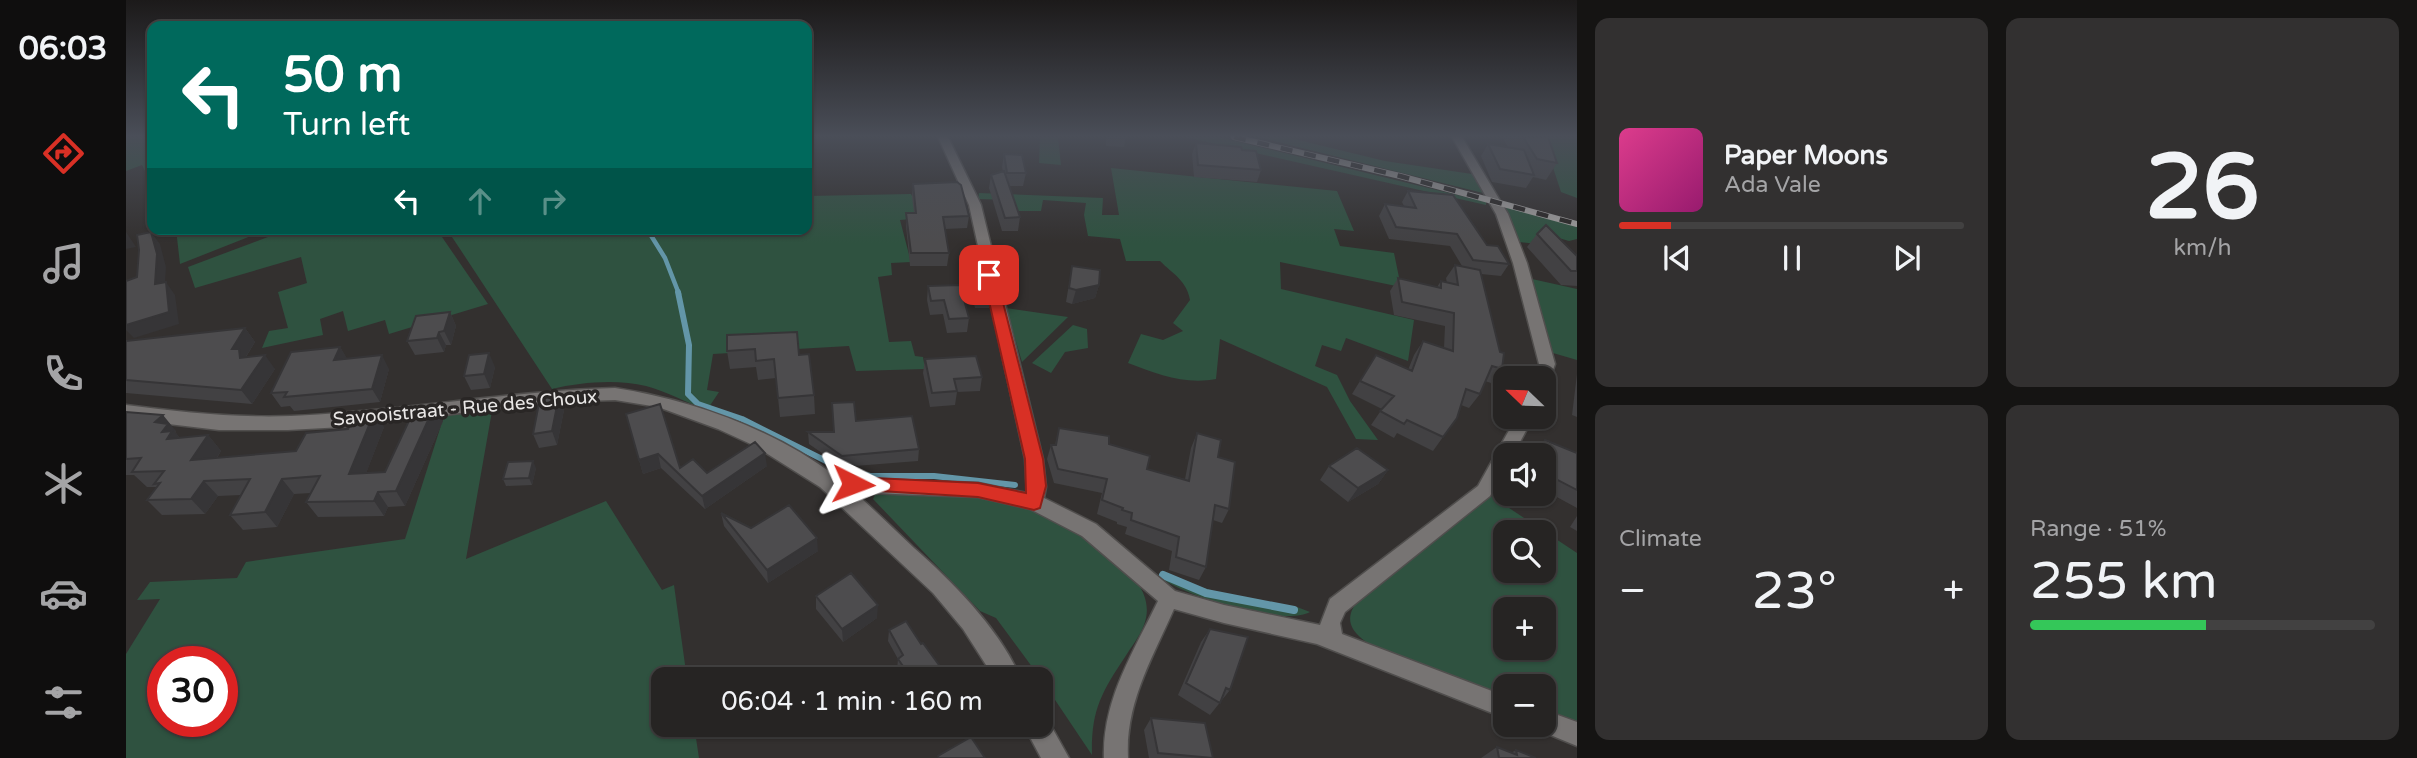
<!DOCTYPE html>
<meta charset="utf-8">
<style>
body{margin:0;font-family:"Varela Round",sans-serif;background:#323030;color:#f1f3f6;height:100vh;display:flex;flex-direction:column;font-size:26px;white-space:nowrap}
*{box-sizing:border-box;margin:0}
p{font-size:23px;color:#a4a4a6}
.icon{flex:none;width:38px;height:38px;fill:none;stroke:currentColor;stroke-width:2;stroke-linecap:round;stroke-linejoin:round}
.map{position:relative;flex:1;overflow:hidden}
.details{display:flex;flex-direction:column;gap:18px;padding:18px;background:#151413;width:840px}
.details>*{flex:none}
.hud{position:absolute;left:21px;top:21px;width:665px;height:214px;border-radius:14px;box-shadow:0 2px 5px #0004,0 0 0 2px #424141;background:#00695c;color:#fff;overflow:hidden}
.needle{width:46px;rotate:293deg}
.controls{position:absolute;left:1367px;top:366px;display:grid;gap:14px}
.controls a{display:grid;place-items:center;width:63px;height:63px;border-radius:14px;background:#262423;box-shadow:0 2px 5px #0004,0 0 0 2px #424141;font-size:35px}
.speed{position:absolute;left:21px;top:646px;display:flex;gap:14px;font-size:35px;font-weight:700;text-align:center}
.speed>*{display:grid;place-content:center;width:91px;height:91px;border-radius:50%;background:#262423;box-shadow:0 2px 5px #0004,0 0 0 2px #424141;line-height:1}
.speed .limit{border:10px solid #d22;background:#fff;color:#111}
.pin{position:absolute;display:grid;place-items:center;width:60px;height:60px;color:#fff;margin:-30px;border-radius:14px;box-shadow:0 4px 10px #0006}
.me{position:absolute;width:77px;margin:-38px;rotate:93deg;stroke-linejoin:round;filter:drop-shadow(0 0 5px #0008)}
.turn{display:flex;align-items:center;gap:24px;height:147px;padding:0 21px;font-size:32px}
.turn .icon{width:91px;height:91px;stroke-width:2.5}
.turn b{display:block;font-size:49px;line-height:60px}
.lanes{display:flex;align-items:center;height:66px;padding:0 21px;background:#0003;justify-content:center;gap:35px;direction:ltr}
.lanes .off{opacity:.35}
.big{font-size:52px;font-weight:600;line-height:1.1}
.details .tile{flex:1;display:flex;flex-direction:column;justify-content:center;gap:10px;min-width:0;padding:0 24px;border-radius:14px;background:#323030}
.details .dial{align-items:center;gap:0}
.dial b{font-size:91px;line-height:1}
.song{display:flex;align-items:center;gap:21px}
.cover{width:84px;height:84px;border-radius:10px;background:linear-gradient(135deg,hsl(330 70% 55%),hsl(320 70% 35%))}
.played{height:7px;border-radius:4px;background:linear-gradient(90deg,#d93025 15%,#424141 15%)}
.keys{display:flex;justify-content:space-around;direction:ltr}
.heat{display:flex;justify-content:space-between;align-items:center;font-size:38px;direction:ltr}
.charge{height:10px;border-radius:5px;background:linear-gradient(90deg,#34c759 51%,#424141 0)}
.details .tiles{flex:1;display:grid;gap:18px;grid-template-columns:repeat(2,1fr)}
.trip{position:absolute;left:525px;top:667px;width:402px;height:70px;border-radius:14px;background:#262423;box-shadow:0 2px 5px #0004,0 0 0 2px #424141;font-weight:600;line-height:70px;text-align:center}
main{display:flex;flex:1;min-height:0}
.tabs{display:flex;flex-direction:column;width:126px;justify-content:space-around;align-items:center;background:#0f0e0e;color:#a4a4a6}
.tabs .icon{width:49px;height:49px}
.tabs .selected{color:#d93025}
.tabs b{font-size:32px;color:#f1f3f6}
.map>svg:first-child{display:block}
</style>
<main>
<nav class="tabs">
<b>06:03</b>
<svg class="icon selected" aria-label="directions" viewBox="0 0 24 24"><path d="M12 3l9 9-9 9-9-9zM9 14v-3h6M13 9l2 2-2 2"/></svg>
<svg class="icon" aria-label="music" viewBox="0 0 24 24"><path d="M9 18V5l10-2v13"/><circle cx="6" cy="18" r="3"/><circle cx="16" cy="16" r="3"/></svg>
<svg class="icon" aria-label="phone" viewBox="0 0 24 24"><path d="M5 4h4l2 5-3 2q2 4 5 5l2-3 5 2v4C11 20 4 13 5 4z"/></svg>
<svg class="icon" aria-label="climate" viewBox="0 0 24 24"><path d="M12 3v18M4 7l16 10M4 17L20 7"/></svg>
<svg class="icon" aria-label="car" viewBox="0 0 24 24"><path d="M5 17H2v-5l4-1 3-4h7l3 4 3 1v5h-3M9 17h6M6 11h13"/><circle cx="7" cy="17" r="2"/><circle cx="17" cy="17" r="2"/></svg>
<svg class="icon" aria-label="filters" viewBox="0 0 24 24"><path d="M4 7h16M4 17h16"/><circle cx="9" cy="7" r="2"/><circle cx="15" cy="17" r="2"/></svg>
</nav>
<div class="map">
<svg width="1451" height="758" viewBox="0 0 1451 758">
<rect width="100%" height="100%" fill="#33302f"/>
<path fill="#2f5240" fill-rule="evenodd" d="M0,137h26v36l-5,2 -5,-10 -16,6z
M914,137h18l3,28 -22,-2z
M1059,137h33l268,65v3z
M1132,137h28l99,24 87,13 11,19z
M1417,137h34v61l-16,-6z
M985,168l226,23 17,40 -20,-2 6,17 54,7 7,34 -121,-25 1,27 133,31 -6,41 -62,-23 -5,13 -19,-6 -7,21 22,9 13,26 28,39 -22,-1 -29,-52 -107,-48 -4,40c-31,6 -59,-5 -88,-16l13,-29 22,6 20,-9 -10,-8 17,-23c-3,-19 -17,-26 -30,-39h-34l-6,-22 -32,-3 -4,-21 2,-12 -43,-3 -2,11h-26l-1,-11 -36,-1 1,-6 124,5 -1,17h17z
M785,194l12,24 -23,2 11,42 -20,1 1,12 -14,2 11,65 22,-1 4,15 8,1 2,12 -69,2 -7,-25 -136,8 -6,36 12,2 -12,18c-20,-7 -41,-19 -61,-24 -29,-7 -65,-4 -94,3l-92,-140 -10,-15 -7,-5h364v-33z
M1378,206l73,21v12l-8,2 -31,-9 -1,12 -18,-2z
M50,229h93l-89,35z
M163,229h142l11,8 46,67 -99,30 -4,-14 -37,11 -5,-20 -23,8 3,16 -61,13 7,-17 19,-3 -10,-36 29,-9 -6,-26 -106,31 -7,-21z
M1406,279l45,10v71l-24,-7z
M880,308l62,9 -46,45z
M947,325l14,4 1,19 -23,4 -14,21 -19,-10z
M366,411l-26,148 140,-58 56,89 12,-5 13,94h-24v45l31,1 5,33h-573v-104l34,-55 -23,1 13,-18 87,-4 9,-16 159,-23 39,-123zM37,662h59v59h-59z
M751,491c55,3 116,0 168,24 25,11 50,29 71,47 20,15 38,36 28,63 -4,11 -13,22 -19,32 -24,36 -34,54 -33,98l-51,-76 -45,-61 -16,-7 -107,-112z
M1365,496l86,57v170l-33,-12v-25h-39v10l-123,-45c-28,-14 -45,-30 -19,-56zM1379,532h39v38h-39zM1379,609h39v39h-39z
M1037,575l69,22 65,10 13,5c-28,15 -125,-16 -151,-35z"/>
<g fill="none" stroke-linecap="round" stroke-linejoin="round">
<path stroke="#6396a8" stroke-width="4.5" d="M521,229l18,29 14,36"/>
<path stroke="#6396a8" stroke-width="6" d="M552,292l11,53 -1,49 10,10 44,15 100,50 28,7h64l81,9"/>
<path stroke="#6396a8" stroke-width="8" d="M1037,575l43,18 88,17"/>
<defs>
<path id="minor" d="M812,137h10l33,68 62,254 3,28 -2,11 52,26 79,67 49,14 96,20 10,-26 148,-113 39,-70h17l-21,39h-8v14l-15,27 -145,116 -5,11 2,11 163,62v22l-188,-74 -93,-21 -50,-14c-21,48 -49,94 -46,149h-24c-2,-58 30,-107 54,-157l-76,-65 -52,-27 -52,-12 -110,-4 -47,-7 -3,-5 3,-5 6,-2 41,5 110,4 49,10 -2,-34 -56,-254z
M1326,137h10l46,77 19,49 28,101 -6,18 -5,1v-5h-9l4,-14 -26,-101 -17,-49z
M1418,710l33,12v24l-41,-17 -2,-5h10z"/>
<path id="secondary" d="M489,388c74,11 161,42 220,88 28,22 53,48 79,72 39,34 87,83 107,131h-26l-32,-50 -30,-36 -113,-106 -65,-41 -37,-17 -60,-22 -43,-7 -62,2 -210,25 -55,3h-69l-93,-11v-14c55,7 109,13 165,11 108,-4 215,-25 324,-28z
M915,713l4,2 24,43h-28l-18,-34h18z"/>
</defs>
<use href="#minor" stroke="#504e4d" stroke-width="3"/>
<use href="#secondary" stroke="#504e4d" stroke-width="3"/>
<use href="#minor" fill="#777473" fill-rule="evenodd"/>
<use href="#secondary" fill="#777473" fill-rule="evenodd"/>
<defs>
<path id="rail" d="M1108,137l166,39 177,48"/>
</defs>
<use href="#rail" stroke="#a2a09f" stroke-width="6"/>
<use href="#rail" stroke="#292625" stroke-width="4.5" stroke-dasharray="12" stroke-linecap="butt"/>
</g>
<path fill="#424143" d="M980,137h20l-2,10 -18,-1z
M1376,137h46l9,26 -11,17 -13,-3 -7,11 -34,-6 -11,-26 7,-12 20,3z
M1070,143l46,7 19,20 -4,12 -63,-5 -2,-23z
M878,154l22,19 -3,13h-14l11,31 -2,14h-16l-13,-43 2,-13 12,-3 -1,-5z
M787,184l56,32 -2,12 -22,1 4,24 -2,13h-37l-4,-40v-13h8l-2,-16z
M1282,191l79,54 22,19 -8,12 -20,-2 21,95 -11,14 -6,-2 -5,13 -11,14 -8,-3 -18,32 -10,14 -36,-18 -3,5 -23,-13 11,-16 -30,-15 24,-39 32,15 6,-15 9,-14 21,7 1,-22 -51,-11 -4,-24 8,-13 39,9 4,-6 6,2 -1,-5 9,-13 7,1 -12,-20 -61,-7 -10,-23 6,-12 19,2 -2,-4z
M1411,234l40,22v30l-16,-1 -34,-38z
M946,266l27,19 -4,13 -23,6 -6,-2z
M846,285l18,16 -1,7h-14l-4,-16z
M802,286l41,32 -2,14 -20,1 -4,-19 -13,1 -3,-15z
M324,312l6,14 -5,19h-5l-2,7 -29,3 -8,-14z
M119,328l10,14 -9,15 29,12 -23,35 -126,-11v-52z
M601,335l72,20 15,40 1,19 -35,3 -4,-39 -18,2 -2,-13 -26,2 -3,-18z
M214,347l7,12 42,10 -9,33 -86,9 -4,-5 -9,1 -10,-14z
M799,359l57,18 -2,14 -23,1 -2,13 -25,2 -7,-34z
M369,367l-5,21 -19,2 -7,-14z
M1451,374v43l-5,-2z
M433,396l5,14 -7,35 -18,3 -6,-14z
M0,412l50,19 -1,1 5,6 28,-3 13,16 -4,7 79,-7 88,-24 -18,46 19,-1 58,-51 -38,85 -17,1 -4,9 -66,1 -12,-15 5,-9 -17,1 -17,33 -34,3 -13,-15 11,-20 -23,1 -13,18 -43,1 -15,-15 10,-13h-10l-13,-12h-8z
M500,414l54,54 27,5 60,-7 -62,43 -44,-41 -18,6z
M730,421l63,28 -1,12 -76,6 -33,-23 -1,-12h25z
M933,428l50,16 38,25 38,10 6,-31 6,-15 21,24 11,52 -7,14 -9,-3 -7,47 -7,13 -30,-10 3,-19 -47,-17 2,-7 -10,-3v-2l-20,-8 5,-21 -48,-10 -7,-24 4,-14h4z
M1419,440l32,13v55l-33,-18v-35h-11l2,-4z
M1203,466l59,4 -10,14 -30,18 -28,-22z
M410,468l-4,17 -26,1 -3,-7z
M595,513l30,15 67,23 -50,32 -44,-57z
M1451,516v15l-7,-4z
M690,596l61,22 -34,24 -27,-33z
M1084,629l20,61 -20,25 -32,-20 23,-53z
M763,630l32,14 25,35h-43l-6,-9 1,-11 -10,-18z
M1025,718l62,40h-64l-5,-28z
M1371,747l14,6 5,-3 20,8h-55z"/>
<path fill="#363537" d="M0,232l10,15 -10,2z
M25,232l9,12 6,23 -2,30 -9,-13z
M40,282l9,13 4,29 -45,14 -8,-8v-12z
M973,285l-4,13 -23,6 4,-14z
M324,312l6,14 -5,19 -7,-14z
M119,328l10,14 -10,16 5,14 -18,-23z
M313,332l7,13 -2,7 -7,-14z
M214,347l8,13h-14z
M363,353l6,14 -5,21 -6,-14z
M139,355l10,14 -23,35 -11,-14z
M256,355l7,14 -9,33 -8,-13z
M433,396l5,14 -7,35 -5,-14z
M309,405l8,16 -38,85 -9,-15z
M249,411l9,16 -24,62 -11,-15z
M37,415l13,16 -1,1 6,7v16l-19,-23 -7,-10z
M82,435l13,16 -16,24 -14,-15z
M639,453l2,13 -62,43 -3,-13z
M532,454l3,14 -18,6 -4,-14z
M407,461l3,7 -4,17 -3,-7z
M1262,470l-10,14 -30,18 10,-14z
M156,479l12,15 -17,33 -12,-15z
M78,481l14,15 -13,18 -14,-15z
M252,492l10,15 -4,9 -10,-15z
M691,538l1,13 -50,32 -1,-13z
M752,605l-1,13 -34,24 -1,-13z"/>
<path fill="#4d4c4e" stroke="#363537" stroke-width="2" d="M1397,137h25l9,26 -20,-4z
M1070,143l45,4 1,3 14,1 5,19 -63,-5z
M1362,144l36,6 10,25 -34,-6z
M878,154l18,1 4,18h-19z
M878,171l16,46 -15,1 -14,-43z
M831,182l4,3 8,31 -26,1 6,36h-38l-5,-40h10l-3,-29z
M1282,191l45,4 34,50 11,1 11,18 -36,-4 -16,-26 -61,-7 -11,-23 31,4z
M1420,225l31,31v15h-6l-34,-37z
M25,232l6,22 -2,30 11,-2 3,30 -43,13v-44l11,-4 2,-27 -2,-15z
M1329,265l25,5 20,82 4,1 -2,16 -10,-3 -12,28 -14,-5 -9,29 -14,19 -36,-17 -3,4 -24,-13 14,-15 -34,-15 16,-26 36,16 11,-30 30,10 1,-38 -52,-11 -4,-24 43,10v-7l17,4z
M946,266l28,4 -1,15 -23,5 -7,-2z
M860,284l4,17h-14l-4,-16z
M834,285l9,33 -20,1 -5,-19 -13,1 -3,-15z
M324,312l-6,19 -5,1 -2,6 -30,3 9,-25z
M119,328l-13,21h7l1,9 25,-3 -24,35 -115,-10v-39z
M671,332l2,23 10,-1 5,41 -36,3 -4,-39 -18,2 -1,-12 -28,2v-16z
M214,347l-6,13 48,-5 -10,34 -88,8 3,-5 -16,1 20,-41z
M363,353l-5,21 -20,2 5,-21z
M850,356l6,21 -28,2 3,12 -25,2 -7,-34z
M433,396l-7,35 -19,3 7,-36z
M728,402l2,19 56,-5 7,33 -77,7 -34,-24h26l-2,-29z
M534,404l20,64 13,-9 14,14 48,-31 10,11 -63,43 -44,-42 -19,6 -13,-46z
M309,405l-39,86 -18,1 -4,9 -68,1 14,-26 -38,3 -17,33 -35,3 20,-36 -46,2 -13,18 -44,1 13,-17 -6,1 10,-13 -32,1 9,-14 -15,1v-47l37,3 -8,7 13,2 -6,8 10,-1 -5,8 41,-4 -17,25 105,-9 10,-18 42,-4 7,-16 20,-2 -26,63 36,-2 29,-62z
M933,428l50,8v8l41,12 -3,13 42,12 8,-48 24,7 -3,17 17,5 -6,47 -14,-4 -9,62 -30,-10 3,-20 -48,-17 1,-7 -10,-3 1,-2 -21,-8 5,-21 -49,-10 -7,-24h5z
M1419,440l32,13v37l-33,-17v-18h-6z
M1231,448l31,22 -30,18 -29,-22z
M407,461l-4,17 -26,1 5,-17z
M663,505l28,33 -50,32 -46,-57 30,15z
M725,573l27,32 -36,24 -26,-33z
M780,621l15,23 2,-1 24,33 -5,3h-30l-14,-20 5,-4 -14,-25z
M1084,629l38,8 -18,53 -4,-2 -6,15 -34,-20z
M1025,718l54,5 8,35 -55,-5z
M845,737l14,21h-46l-1,-2z
M1371,747l20,8 -1,-5 20,8h-37z"/>
<linearGradient id="sky" x2="0" y2="1"><stop stop-color="#1c1a1a"/><stop offset="0.56" stop-color="#4a4e58"/><stop offset="1" stop-color="#4a4e58" stop-opacity="0"/></linearGradient>
<rect width="1451" height="243" fill="url(#sky)"/>
<path fill="#d93025" stroke="#8d1f18" stroke-width="2" d="M863,270l7,5 47,184 3,27 -6,22 -6,2 -56,-13 -131,-8 -3,-5 3,-5 6,-2 125,6 48,10 -1,-34 -42,-184z"/>
<g text-anchor="middle" stroke-width="7" stroke-linejoin="round" paint-order="stroke">
<g font-size="19" fill="#e9e7e6" stroke="#292625">
<text transform="translate(339 407) rotate(-5)" y="7">Savooistraat - Rue des Choux</text>
</g>
</g>
</svg>
<div class="controls">
<a><svg class="needle" viewBox="-14 -14 28 28"><path d="M0-13l5 13h-10z" fill="#e53935"/><path d="M0 13l5-13h-10z" fill="#a4a4a6"/></svg></a>
<a><svg class="icon" aria-label="sound" viewBox="0 0 24 24"><path d="M4 9h4l5-4v14l-5-4H4zM17 9q2 3 0 6"/></svg></a>
<a><svg class="icon" aria-label="search" viewBox="0 0 24 24"><circle cx="10" cy="10" r="6"/><path d="M15 15l6 6"/></svg></a>
<a>+</a>
<a>−</a>
</div>
<div class="speed"><div class="limit">30</div></div>
<div class="pin" style="left:863px;top:275px;background:#d93025"><svg class="icon" aria-label="arrive" viewBox="0 0 24 24"><path d="M6 21V4h12l-3 4 3 4H6"/></svg></div>
<svg class="me" style="left:727px;top:484px" viewBox="-20 -20 40 40"><path d="M0-17L14 15 0 8-14 15z" fill="#d93025" stroke="#fff" stroke-width="4"/></svg>
<div class="trip">06:04 · 1 min · 160 m</div>
<div class="hud">
<div class="turn"><svg class="icon" aria-label="left" viewBox="0 0 24 24"><path d="M17 20v-9H6M10 6l-5 5 5 5"/></svg><div><b>50 m</b>Turn left</div></div>
<div class="lanes"><svg class="icon" aria-label="left" viewBox="0 0 24 24"><path d="M17 20v-9H6M10 6l-5 5 5 5"/></svg><svg class="icon off" aria-label="ahead" viewBox="0 0 24 24"><path d="M12 20V5M6 11l6-6 6 6"/></svg><svg class="icon off" aria-label="right" viewBox="0 0 24 24"><path d="M7 20v-9h11M14 6l5 5-5 5"/></svg></div>
</div>
</div>
<section class="details">
<div class="tiles">
<div class="tile">
<div class="song"><i class="cover"></i><div><b>Paper Moons</b><p>Ada Vale</p></div></div>
<div class="played"></div>
<div class="keys"><svg class="icon" aria-label="previous" viewBox="0 0 24 24"><path d="M18 5L8 12l10 7zM5 5v14"/></svg><svg class="icon" aria-label="pause" viewBox="0 0 24 24"><path d="M8 5v14M16 5v14"/></svg><svg class="icon" aria-label="next" viewBox="0 0 24 24"><path d="M6 5l10 7-10 7zM19 5v14"/></svg></div>
</div>
<div class="tile dial"><b>26</b><p>km/h</p></div>
<div class="tile"><p>Climate</p>
<div class="heat"><a>−</a><b class="big">23°</b><a>+</a></div>
</div>
<div class="tile"><p>Range · 51%</p><b class="big">255 km</b><div class="charge"></div></div>
</div>
</section>
</main>
